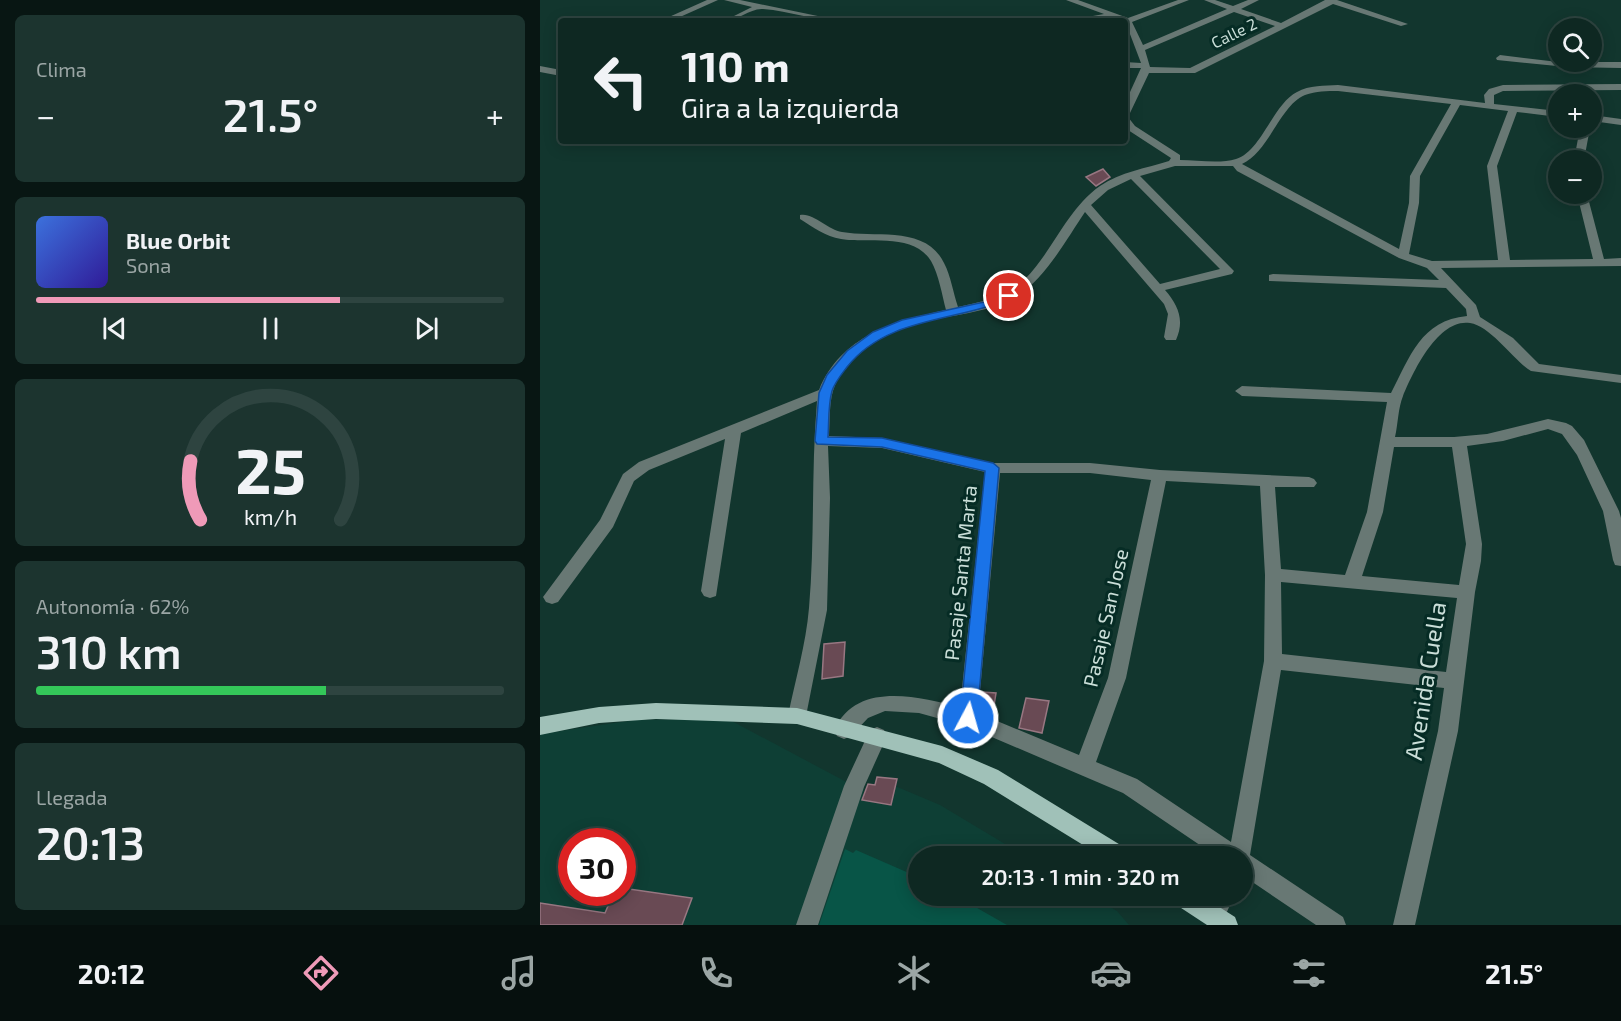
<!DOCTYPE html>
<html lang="es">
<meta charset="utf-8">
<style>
body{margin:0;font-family:"Exo 2",sans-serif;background:#1c342f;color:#f1f3f6;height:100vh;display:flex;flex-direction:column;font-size:22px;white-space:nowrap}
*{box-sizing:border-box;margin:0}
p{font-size:20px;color:#9ba6a5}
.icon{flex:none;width:33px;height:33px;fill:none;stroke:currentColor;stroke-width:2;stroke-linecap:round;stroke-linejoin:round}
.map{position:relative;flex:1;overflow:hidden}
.panel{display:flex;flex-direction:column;gap:15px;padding:15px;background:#081613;width:540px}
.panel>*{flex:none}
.banner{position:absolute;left:18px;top:18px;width:570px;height:126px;border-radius:6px;box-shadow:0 3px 15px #0003,0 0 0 2px #2e4440;background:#0e2822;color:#f1f3f6;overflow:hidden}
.tools{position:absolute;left:1008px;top:18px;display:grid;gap:12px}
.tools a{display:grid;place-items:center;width:54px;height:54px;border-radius:50%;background:#0e2822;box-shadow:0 3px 15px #0003,0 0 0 2px #2e4440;font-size:30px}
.speed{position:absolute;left:18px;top:828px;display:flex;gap:12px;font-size:30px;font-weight:700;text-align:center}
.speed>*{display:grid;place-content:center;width:78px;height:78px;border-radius:50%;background:#0e2822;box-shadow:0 3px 15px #0003,0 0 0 2px #2e4440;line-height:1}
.speed .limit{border:9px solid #d22;background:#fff;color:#111}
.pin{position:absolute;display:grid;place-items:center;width:51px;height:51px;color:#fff;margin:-26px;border:3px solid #fff;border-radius:50%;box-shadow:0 2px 6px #0007}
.me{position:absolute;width:66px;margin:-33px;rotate:6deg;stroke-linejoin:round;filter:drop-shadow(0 0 4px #0008)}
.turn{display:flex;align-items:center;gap:21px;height:126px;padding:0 24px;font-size:27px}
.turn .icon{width:78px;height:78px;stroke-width:2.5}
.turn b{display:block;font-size:42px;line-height:51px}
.big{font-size:45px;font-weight:600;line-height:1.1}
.panel .widget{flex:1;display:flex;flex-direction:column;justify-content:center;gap:9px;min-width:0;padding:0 21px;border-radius:9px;background:#1c342f}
.panel .dial{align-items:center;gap:0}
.dial svg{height:156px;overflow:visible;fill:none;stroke:#2e4440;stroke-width:7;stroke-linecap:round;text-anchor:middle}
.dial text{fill:#f1f3f6;stroke:none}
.song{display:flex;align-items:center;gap:18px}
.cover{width:72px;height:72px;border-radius:9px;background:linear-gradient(135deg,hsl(220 70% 55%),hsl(250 70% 35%))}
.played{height:6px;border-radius:3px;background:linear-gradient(90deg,#ef9ab8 65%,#2e4440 65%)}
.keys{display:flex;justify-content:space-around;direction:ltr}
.heat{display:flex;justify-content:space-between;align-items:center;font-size:33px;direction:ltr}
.charge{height:9px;border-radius:4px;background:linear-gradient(90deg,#34c759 62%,#2e4440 0)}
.trip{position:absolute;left:368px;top:846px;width:345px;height:60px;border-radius:30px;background:#0e2822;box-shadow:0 3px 15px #0003,0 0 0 2px #2e4440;font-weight:600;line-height:60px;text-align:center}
.menu{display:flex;height:96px;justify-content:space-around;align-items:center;background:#06100e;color:#9ba6a5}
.menu .icon{width:42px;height:42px}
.menu .active{color:#ef9ab8}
.menu b{font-size:27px;color:#f1f3f6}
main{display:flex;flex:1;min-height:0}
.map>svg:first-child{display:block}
</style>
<main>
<section class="panel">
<div class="widget"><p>Clima</p>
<div class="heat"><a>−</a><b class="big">21.5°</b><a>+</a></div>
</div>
<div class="widget">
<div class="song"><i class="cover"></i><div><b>Blue Orbit</b><p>Sona</p></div></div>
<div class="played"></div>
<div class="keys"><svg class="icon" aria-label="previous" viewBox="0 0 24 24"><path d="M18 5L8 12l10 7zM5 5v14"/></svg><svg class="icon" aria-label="pause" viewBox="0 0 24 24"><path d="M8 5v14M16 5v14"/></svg><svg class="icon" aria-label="next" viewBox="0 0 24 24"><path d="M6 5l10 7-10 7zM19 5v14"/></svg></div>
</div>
<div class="widget dial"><svg viewBox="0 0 100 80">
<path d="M14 69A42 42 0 1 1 86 69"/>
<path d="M14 69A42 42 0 0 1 9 39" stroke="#ef9ab8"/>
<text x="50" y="56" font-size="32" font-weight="700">25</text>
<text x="50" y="72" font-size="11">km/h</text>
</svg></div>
<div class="widget"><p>Autonomía · 62%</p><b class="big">310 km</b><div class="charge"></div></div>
<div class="widget"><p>Llegada</p><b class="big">20:13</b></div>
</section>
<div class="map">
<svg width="1081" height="925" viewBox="0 0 1081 925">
<rect width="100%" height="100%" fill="#12362e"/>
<path fill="#0e3f35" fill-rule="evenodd" d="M188,719l126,67 10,3 -2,11 28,5 5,-19 45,19 85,51h-107v40h172l27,15 12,14h-589v-191l95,-14zM32,842h50v50h-50z"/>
<path fill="#085547" d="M305,849l8,4 3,-3 62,27v19h38l51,29h-188z"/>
<path fill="#694a54" stroke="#987782" stroke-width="1.5" d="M563,169l7,8 -14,9 -10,-9z
M305,642l-2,34 -21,3 2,-35z
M442,692l14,1 -3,19 -13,-1z
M486,698l23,3 -7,32 -23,-5z
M337,777l20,2 -6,26 -29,-5 6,-16 7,1z
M82,888l70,10 -10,27h-142v-22l65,10 9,-21h8z"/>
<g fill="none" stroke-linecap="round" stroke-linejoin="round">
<path fill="#687874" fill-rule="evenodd" d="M167,0h11l-47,21h-11z
M184,0h16l102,21c-27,0 -52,-10 -79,-12 -13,-1 -25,12 -39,12l28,-14z
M526,0h12l50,18 50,-18h11l-57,22 11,23 84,-36 -23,-9h11l18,6 15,-6h11l-18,9 40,14 44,-23h12l71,24 -7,2 -68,-22 -138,69h-46l-19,40 -5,3v-13l16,-35h-16v-6l16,1 -16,-42 -10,-4 -50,4 39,-7zM694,12l41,14 -85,42 -40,-1 -5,-17z
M960,55l58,7h63v6l-54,-1 -70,-7 -1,-2z
M0,66l21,4v6l-21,-4z
M1081,84v6l-118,1 -9,4v9l64,7v6l-41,-5 -20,54 13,94 83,-1 -16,-65h10l17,65 17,-1v8l-180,2 35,37 4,12 33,21 26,26 82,11v8l-90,-12c-17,-10 -40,-45 -61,-48 -32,-5 -57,49 -67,73 -5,12 -5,28 -8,41h59l33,-3 61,-15 18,4 6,3 12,14 35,71 2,7v48l-6,-1 -2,-5 -10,-49 -26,-56 -15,-21 -14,-5 -45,12 -36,5 15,98 -1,17 -6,31 -17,139 -43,194h-22l45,-194 6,-43 -163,-18 -31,185 93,62 3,8h-30l-74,-50v-19h-26l-93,-63 -157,-67 -47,-13 -34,-2 -17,7 -17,18 -7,3 -7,-3 -3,-6c23,-50 85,-33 126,-23l25,-235 -103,-24 -54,-2 2,52 -3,112 -21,106 -2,6 -7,2 -7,-2 -2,-6c7,-35 18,-72 21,-108 6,-69 2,-138 8,-207l-76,32 -25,163 -6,2 -6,-2 -3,-5 24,-152 -76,31 -15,11 -21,46 -55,75 -6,2 -6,-2 -3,-5 57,-77 23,-46 16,-12 180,-72c22,-54 75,-69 127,-80 -4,-15 -7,-35 -15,-49 -18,-29 -61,-17 -90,-22 -16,-3 -27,-11 -41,-20v-4c13,-3 28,15 42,17 33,6 84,-7 102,31 7,13 9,30 14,44 23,-5 49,-10 67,-28 28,-28 42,-70 75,-93 20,-14 47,-18 69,-25l2,-3 -43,-28 -3,-4v-10l3,1 7,9 45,29v5c17,0 40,4 56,-1 25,-7 37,-55 61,-67 12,-7 28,-6 41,-7l147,18 -1,-8 5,-6 14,-4zM798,91l113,13 -41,72 -1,27 -10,46 -157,-85c27,-12 38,-59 63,-69 11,-4 22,-4 33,-4zM920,105l48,6 -21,55 11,94 -66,1 -23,-7 10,-51 1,-27zM635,166h58l4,5 162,87 28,10 12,12 -166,-6 -4,1v6l177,7 20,21 1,7c-46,4 -57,41 -76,77l-149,-7 -7,5 7,5 145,6 -20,110 -22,63 -64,-6 -6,-82h39l3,-4 -3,-4 -5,-2 -149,-7 -70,-7h-97l-111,-25 -53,-2c1,-14 0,-32 4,-45 10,-32 47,-57 78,-66 33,-10 70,-10 101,-26 31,-16 54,-59 73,-87l79,92 4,10 -4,23 2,3h10c9,-20 2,-35 -11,-50l67,-16 2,-3 -94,-95zM591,179l89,90 -60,15 -69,-79 17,-15zM854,447h58l14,97 -7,41 -97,-9 21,-64zM460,473h90l61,7 -43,198 -29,77 -101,-42zM626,481l94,5 5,89 -1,86 -33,181 -94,-63 -41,-17 30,-84zM741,582l176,16 -11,74 -164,-18z
M1052,115l29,4v6l-29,-4z
M1040,128h10l-6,32h-10z
M337,727l7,3 3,6 -23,51 -46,138h-22l48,-139 26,-56z
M672,896h22l-12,27 -6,2 -10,-2 -3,-8z"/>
<path fill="#a0c1b8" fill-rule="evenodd" d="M116,703l141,5 145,38 56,24 129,79 4,7h-30l-117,-72 -45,-21 -142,-39 -141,-5 -57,4 -59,12v-18l59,-10z
M632,896h30l33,21 3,8h-31l-32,-21z"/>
</g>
<path fill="#1a73e8" stroke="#114b97" stroke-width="1.5" d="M469,293l4,1v4c-56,24 -126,18 -166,69 -6,8 -12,15 -15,24 -4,14 -3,31 -4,46l54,1 111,25 6,5 -22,250 -3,5 -6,2 -6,-2 -2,-5 25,-247 -103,-24 -65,-3 -2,-3 4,-48 8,-18 20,-24 26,-19 29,-12 82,-18z"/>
<g text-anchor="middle" stroke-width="6" stroke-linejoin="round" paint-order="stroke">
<g font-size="16" fill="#caded8" stroke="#062c25">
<text transform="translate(694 33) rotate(-26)" y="6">Calle 2</text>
</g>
<g font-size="20" fill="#caded8" stroke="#062c25">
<text transform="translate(421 573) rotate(-84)" y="7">Pasaje Santa Marta</text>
<text transform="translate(566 618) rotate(-77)" y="7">Pasaje San Jose</text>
</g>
<g font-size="24" fill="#caded8" stroke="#062c25">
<text transform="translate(886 681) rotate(-81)" y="8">Avenida Cuella</text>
</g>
</g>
</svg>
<div class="tools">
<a><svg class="icon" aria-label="search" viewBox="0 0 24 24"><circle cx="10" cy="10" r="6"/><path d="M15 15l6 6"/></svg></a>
<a>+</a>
<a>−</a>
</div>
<div class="speed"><div class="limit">30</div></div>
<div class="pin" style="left:469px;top:296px;background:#d93025"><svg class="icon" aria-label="arrive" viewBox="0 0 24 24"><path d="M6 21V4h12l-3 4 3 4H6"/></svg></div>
<svg class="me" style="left:428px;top:718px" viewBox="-20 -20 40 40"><circle r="17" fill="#1a73e8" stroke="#fff" stroke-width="3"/><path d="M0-11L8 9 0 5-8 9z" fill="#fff"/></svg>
<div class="trip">20:13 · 1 min · 320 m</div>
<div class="banner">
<div class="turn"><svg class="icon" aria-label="left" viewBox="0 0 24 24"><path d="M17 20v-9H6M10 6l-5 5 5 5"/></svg><div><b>110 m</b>Gira a la izquierda</div></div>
</div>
</div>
</main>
<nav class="menu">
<b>20:12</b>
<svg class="icon active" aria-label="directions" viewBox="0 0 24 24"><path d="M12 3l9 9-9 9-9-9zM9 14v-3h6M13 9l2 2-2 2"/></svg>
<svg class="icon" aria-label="music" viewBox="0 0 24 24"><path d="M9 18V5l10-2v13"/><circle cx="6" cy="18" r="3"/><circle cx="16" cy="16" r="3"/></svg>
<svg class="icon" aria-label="phone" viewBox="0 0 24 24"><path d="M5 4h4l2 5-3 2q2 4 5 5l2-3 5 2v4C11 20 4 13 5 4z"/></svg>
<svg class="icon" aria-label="climate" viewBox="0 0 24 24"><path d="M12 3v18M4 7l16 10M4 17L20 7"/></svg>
<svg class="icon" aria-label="car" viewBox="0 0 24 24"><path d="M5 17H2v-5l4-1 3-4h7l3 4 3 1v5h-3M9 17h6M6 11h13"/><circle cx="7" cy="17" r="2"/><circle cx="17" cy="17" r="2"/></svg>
<svg class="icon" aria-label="filters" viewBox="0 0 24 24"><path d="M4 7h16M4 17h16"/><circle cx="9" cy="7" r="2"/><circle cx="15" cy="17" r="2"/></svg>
<b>21.5°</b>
</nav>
